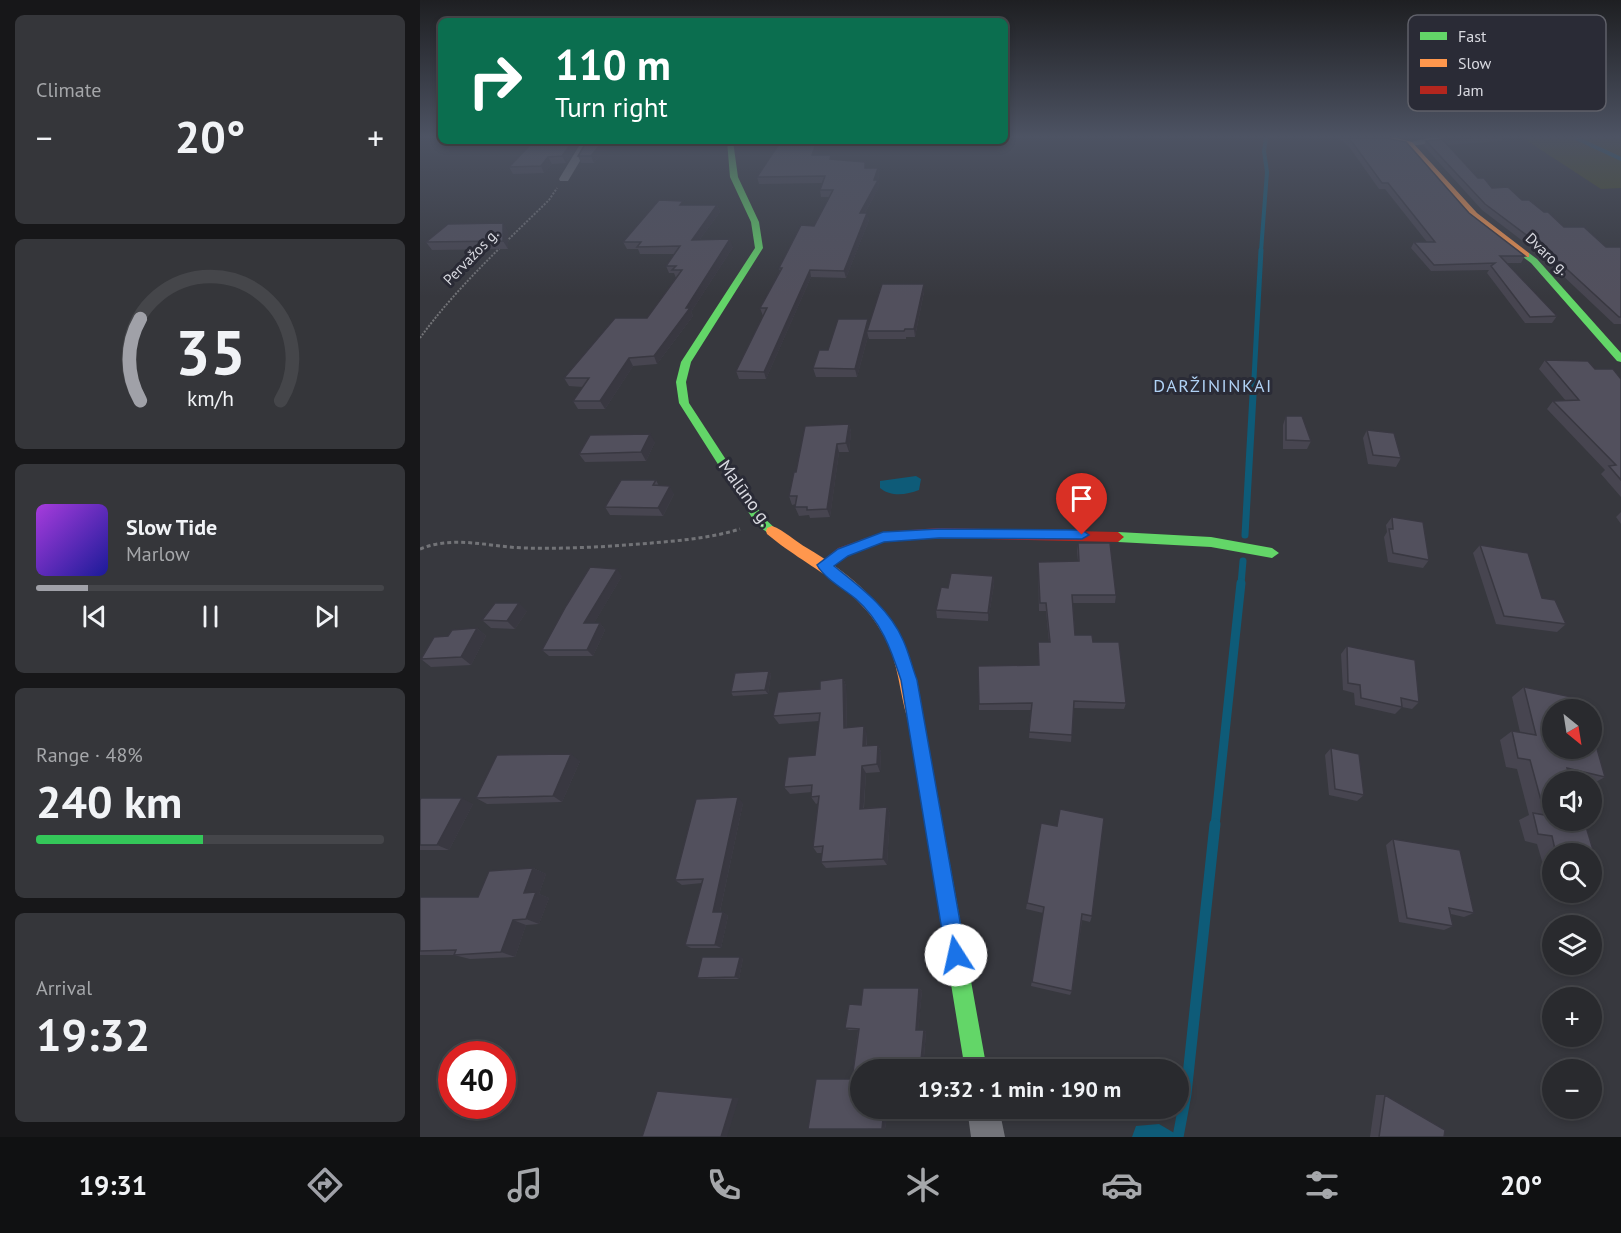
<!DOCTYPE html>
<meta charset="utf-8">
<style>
body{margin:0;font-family:"PT Sans",sans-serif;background:#35363a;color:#f1f3f6;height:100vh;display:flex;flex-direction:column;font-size:22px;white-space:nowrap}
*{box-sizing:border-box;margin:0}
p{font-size:20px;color:#a5a7aa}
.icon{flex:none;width:33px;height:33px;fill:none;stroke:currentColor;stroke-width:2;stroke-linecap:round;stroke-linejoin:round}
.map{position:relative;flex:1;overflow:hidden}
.sheet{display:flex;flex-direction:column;gap:15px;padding:15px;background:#171719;width:420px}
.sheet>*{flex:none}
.banner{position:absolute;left:18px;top:18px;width:570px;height:126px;border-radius:9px;box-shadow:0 3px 9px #0003,0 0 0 2px #45464a;background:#0b6e4f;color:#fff;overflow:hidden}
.needle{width:39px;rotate:150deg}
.buttons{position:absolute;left:1122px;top:699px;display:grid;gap:12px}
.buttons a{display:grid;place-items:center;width:60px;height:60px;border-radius:50%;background:#292a2e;box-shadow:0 3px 9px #0003,0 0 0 2px #45464a;font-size:30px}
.speed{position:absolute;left:18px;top:1041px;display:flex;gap:12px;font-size:30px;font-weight:700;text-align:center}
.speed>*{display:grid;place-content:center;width:78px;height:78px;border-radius:50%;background:#292a2e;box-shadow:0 3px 9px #0003,0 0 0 2px #45464a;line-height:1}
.speed .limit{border:9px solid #d22;background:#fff;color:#111}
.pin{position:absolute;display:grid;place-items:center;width:51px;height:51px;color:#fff;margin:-62px -26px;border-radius:50% 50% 50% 0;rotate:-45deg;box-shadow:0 0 6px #0007}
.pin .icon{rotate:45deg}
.me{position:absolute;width:66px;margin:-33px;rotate:350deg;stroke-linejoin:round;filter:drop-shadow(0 0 4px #0008)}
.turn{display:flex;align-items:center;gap:21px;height:126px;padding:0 18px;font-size:27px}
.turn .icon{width:78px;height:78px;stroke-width:2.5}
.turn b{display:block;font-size:42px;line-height:51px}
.big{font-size:45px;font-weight:800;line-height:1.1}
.sheet .card{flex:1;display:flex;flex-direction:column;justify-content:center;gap:9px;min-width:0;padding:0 21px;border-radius:9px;background:#35363a}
.sheet .dial{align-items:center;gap:0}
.dial svg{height:156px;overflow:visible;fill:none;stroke:#45464a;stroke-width:7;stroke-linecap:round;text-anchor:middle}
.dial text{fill:#f1f3f6;stroke:none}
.song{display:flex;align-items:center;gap:18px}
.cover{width:72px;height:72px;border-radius:9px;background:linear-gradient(135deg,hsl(280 70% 55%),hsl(240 70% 35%))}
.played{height:6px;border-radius:3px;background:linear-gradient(90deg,#a0a1a8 15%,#45464a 15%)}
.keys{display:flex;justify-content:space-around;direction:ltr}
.heat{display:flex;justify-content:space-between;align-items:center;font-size:33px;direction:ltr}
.charge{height:9px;border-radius:4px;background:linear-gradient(90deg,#34c759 48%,#45464a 0)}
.trip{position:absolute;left:430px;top:1059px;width:339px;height:60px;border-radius:30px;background:#292a2e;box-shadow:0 3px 9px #0003,0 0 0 2px #45464a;font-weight:800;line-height:60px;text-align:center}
.tab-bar{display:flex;height:96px;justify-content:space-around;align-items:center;background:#101112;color:#a5a7aa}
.tab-bar .icon{width:42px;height:42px}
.tab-bar .selected{color:#a0a1a8}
.tab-bar b{font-size:27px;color:#f1f3f6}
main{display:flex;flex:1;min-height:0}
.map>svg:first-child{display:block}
</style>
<main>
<section class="sheet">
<div class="card"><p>Climate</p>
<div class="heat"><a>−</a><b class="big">20°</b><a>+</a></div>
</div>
<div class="card dial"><svg viewBox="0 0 100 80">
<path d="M14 69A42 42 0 1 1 86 69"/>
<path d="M14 69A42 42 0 0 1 14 27" stroke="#a0a1a8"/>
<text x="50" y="56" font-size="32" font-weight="700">35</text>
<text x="50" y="72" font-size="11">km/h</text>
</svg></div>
<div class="card">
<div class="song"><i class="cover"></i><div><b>Slow Tide</b><p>Marlow</p></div></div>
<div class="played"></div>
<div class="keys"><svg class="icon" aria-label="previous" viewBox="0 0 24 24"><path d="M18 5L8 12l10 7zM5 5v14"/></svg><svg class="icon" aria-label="pause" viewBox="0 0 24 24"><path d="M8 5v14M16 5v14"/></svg><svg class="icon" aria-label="next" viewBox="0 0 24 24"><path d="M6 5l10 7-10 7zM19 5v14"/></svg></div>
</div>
<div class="card"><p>Range · 48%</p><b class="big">240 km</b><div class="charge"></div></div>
<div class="card"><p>Arrival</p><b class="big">19:32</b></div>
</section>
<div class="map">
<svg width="1201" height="1137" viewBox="0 0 1201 1137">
<rect width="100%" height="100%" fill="#37383e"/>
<path fill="#474b27" d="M1103,138h98v50l-20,1z"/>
<path fill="#0e5b78" d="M496,476l5,3 -2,11c-13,5 -28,7 -39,-2v-7z
M739,1124l22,13h-49l4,-11z"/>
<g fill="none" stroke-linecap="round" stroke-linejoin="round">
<path stroke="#0e5b78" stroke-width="4" d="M1156,138l45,21
M841,251l6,-79 -3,-21 2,-13"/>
<path stroke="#0e5b78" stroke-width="5" d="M833,397l8,-147"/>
<path stroke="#0e5b78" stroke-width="7" d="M825,535l8,-140
M821,584l2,-23"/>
<path stroke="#0e5b78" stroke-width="9" d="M795,826l26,-243"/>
<path stroke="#0e5b78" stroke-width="11" d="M758,1137l8,-43 29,-270"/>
<path stroke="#727377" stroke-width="2" stroke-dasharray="2 1.5" stroke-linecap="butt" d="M0,338c37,-51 84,-94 129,-138l8,-12"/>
<path stroke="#727377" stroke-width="3" stroke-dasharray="4 3" stroke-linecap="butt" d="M0,549c35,-14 68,-2 105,-1 38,1 77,-1 115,-4 34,-3 68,-5 100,-15"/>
<path fill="#73747a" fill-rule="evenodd" d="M1010,138h24l-5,3 -39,5 -5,-3z
M162,141h10l-24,40h-8l-1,-2z
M547,1108h32l6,29h-34z"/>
<path fill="#63d668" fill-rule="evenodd" d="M307,141h6l5,36 21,45 4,26 -72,114 -5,20 3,21 75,115 14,13 -6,5 -16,-12 -77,-121 -3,-21 5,-20 74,-114 -4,-26 -21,-45z
M1103,253h6l8,6 84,94v9l-4,-1 -86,-98 -8,-6z
M698,532l93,5 61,11 7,5 -7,5 -61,-11 -93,-5 -6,-5z
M496,713l6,2 2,5 63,350h-22l-57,-350 2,-5z"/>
<path fill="#ff974d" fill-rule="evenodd" d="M966,138h9l17,4 65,71 52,40v4h-6l-52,-40 -63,-73z
M352,526c12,4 24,16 35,22 77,46 99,85 117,172l-2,5 -6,2 -6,-2c-9,-21 -10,-52 -20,-76 -25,-61 -76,-76 -123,-115l-1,-3 1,-3z"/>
<path fill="#b3261e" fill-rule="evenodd" d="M519,528l179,4 6,5 -6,5 -179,-4 -55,4 -36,14 -19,13h-10l-2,-4 21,-17 45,-16z"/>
</g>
<path fill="#474550" d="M919,138h47l83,75 56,43 -4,7h-15l51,53 -5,7h-27l-38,-50 2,-3 -58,1 -20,-23 3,-6h13l-42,-53h-6l-29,-41z
M1030,138h53l-2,3 -54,4 31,33 14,10 30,12 42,27 42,20h15v77h-7l-73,-69 -59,-45 -58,-64 2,-5z
M161,141l-15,22 -14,1 -8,9 -31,1 -4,-7z
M167,141h24l-17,22h-13l-3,-7z
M396,155l50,13h12l1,7 -1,5 1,7 -14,26 4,7 -23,58 -35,-1 -45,102h-27l-3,-8 27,-55 -3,-8 20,-37 -1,-3 35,-42 15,-29h-8l-1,-7 2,-7 -63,1 -2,-7z
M264,205h33l3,7 -20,27 33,8 -42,65 2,4 -36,48 -24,2 -28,43h-27l-5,-8 10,-14 -14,-1 -5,-8 83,-60 29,-40 -2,-5h-5l-3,-7 9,-12h-35l-2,-5h-11l-4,-7z
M88,231v18l-76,1 -6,-8z
M504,284v8l-9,45h-9v2h-37l-1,-3 -11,41h-41l-3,-9 15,-18 41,-26z
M1125,360l50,9 26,10v118l-20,-23 4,-4 -58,-61 6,-8h13l-27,-32z
M866,416l25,25 -4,8h-24v-24z
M429,424l2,8 -2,20h-10l-9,65 -20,1 -1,-3 -10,1 -4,-9 1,-3 -4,1 -3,-9 7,-24z
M947,430l34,28 -5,9 -28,-3 -5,-26z
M235,442l-9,19 -61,1 -6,-8z
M236,480l3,6 15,8 -11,22 -53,-1 -5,-8z
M1201,512v12l-5,-7z
M972,517l37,43 -6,8 -35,-6 -4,-25 3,-5 -1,-7z
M658,543l38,52 -1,8h-42l2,32 18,7 33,61 -2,6 -50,-1 -3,34 -42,-4 2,-28h-52v-6l60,-39 -1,-23h11l-3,-31h-7l-1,-49 40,-1 -1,-10z
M1060,545l62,53 24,26 -9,8 -61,-8 -23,-71z
M202,576l-28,47h6l5,7 -12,26h-44l-7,-6z
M573,576l1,8 -6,37 -51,-3 -1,-8 12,-22z
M107,611l-12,18 -24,-1 -9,-8z
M57,628l9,8 -15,29 -40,2 -10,-8 27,-23z
M927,646l72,56 -7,7 -10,-2 -7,7 -40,-9 -1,-12 -11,-3 -2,-36z
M349,671l2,3 -3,20 -35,2 -2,-4z
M423,678l3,8 1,42 20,6v11h11l3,7 -1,20 -14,1 -2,35 23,-1 3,7 -3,51 -61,3 -5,-6 1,-9h-5l-4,-6 5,-44 -2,1 -5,-7 1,-5 -22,2 -6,-7 31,-32 4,-34 -40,3 -6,-8 47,-27z
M1104,687l81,90 -13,7v-2l-21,-1 21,73h-40v9l-10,-2 -5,-17 -12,-3 -6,-21 10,-5 -12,-46 -11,-2 -6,-27 12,-9 8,1 -8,-35z
M911,748l33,47 -7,6 -28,-6 -4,-40z
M160,761l-18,41 -75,2 -11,-6z
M0,800l53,4 -24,46h-29z
M323,803l-23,109h3l5,4 -7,32h-30l-6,-3 17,-62 -20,2 -7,-5z
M973,839l81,74 -10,4 -13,-3 2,12 -9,4 -45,-8 -13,-77z
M113,868l13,6 -7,20 10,4 -10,26 -13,1 -11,32 -45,2 -16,-4h-34v-58h58z
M607,903l65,13 -2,6 -8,-2 -10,71 -2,4 -39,-9 12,-73 -17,-4z
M323,958l-4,21h-38l-4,-1z
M443,988h56l3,3 -4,39h6l2,2 -3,38h-62v38h50v2l-23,-1 -3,20h-77l8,-50h36l6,-49h-9l-4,-2 4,-24 12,1z
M956,1095h9l59,42h-74z"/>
<path fill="#393841" d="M153,141h8l-15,22 -4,-7z
M183,141h8l-17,22 -3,-7z
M397,141h4l-7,21 -2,-7z
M128,157l4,7 -8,9 -3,-7z
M458,168l1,7 -2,6 1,-1 1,7 -18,33 -1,-7 14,-33z
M297,205l3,7 -26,35 -2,-7z
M447,213l2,7 -23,58 -2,-7z
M83,223l5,8v18l-5,-8z
M310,239l3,8 -42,65 2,4 -36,48 -3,-8z
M390,270l1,7 -45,102 -2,-7z
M504,284v8l-9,45 -1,-8z
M448,319l2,8 -3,4 1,5 -11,41 -2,-8z
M209,358l4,8 -28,43 -5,-8z
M429,424l2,8 -2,20 -3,-9z
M230,434l5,8 -9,19 -5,-9z
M417,444l2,8 -9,65 -3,-8z
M250,486l4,8 -11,22 -5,-8z
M197,569l5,7 -32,54 -6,-7z
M573,576l1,8 -6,37v-8z
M99,603l8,8 -12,18 -8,-8z
M180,623l5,7 -12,26 -6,-6z
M57,628l9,8 -15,29 -10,-8z
M349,671l2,3 -3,20 -3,-4z
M423,678l3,8 1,50 -3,-8z
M444,726l3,8 -1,19 -3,-7z
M458,745l3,7 -1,20 -3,-8z
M151,754l9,7 -18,41 -9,-6z
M442,766l4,7 -3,42 -3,-6z
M318,797l5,6 -24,113 -6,-4z
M42,798l11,6 -24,46 -12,-5z
M467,807l3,7 -3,51 -4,-6z
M113,868l13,6 -7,20 10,4 -10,26 -13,-5 -2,-26z
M303,912l5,4 -7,32 -6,-3z
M93,920l13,5 -11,32 -14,-5z
M320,957l3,1 -4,21 -4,-2z
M499,988l3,3 -4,41 -2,-2z
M504,1030l2,2 -3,38h-3z
M313,1098h6l-12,39h-6z
M464,1109h4l-3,20h-3z"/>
<path fill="#52505d" stroke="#393841" stroke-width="1.5" d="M927,138h39l20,4 63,71 56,43h-25l57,60 -27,1 -39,-51 4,-3 -61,2 -20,-23h21l-47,-59h-6l-30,-41z
M1030,138h23l-30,2 35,38h6l8,10 16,-1 14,13h7l15,12h4l16,15h20l22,20h15v70h-2l-74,-68 -60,-45 -59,-63z
M114,141h39l-11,15 -14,1 -7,9 -32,1z
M167,141h16l-12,15h-13z
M361,141h36l-5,14h19l-1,4 35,3v6h13l-4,12h4l-18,33h7l-23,58 -34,-1 -46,102 -28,-1 31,-63h-7l22,-40h-3l22,-43 13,1 19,-36h-13l5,-14 -68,1z
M239,200l24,1 -3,4h37l-25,35 38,-1 -44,69h4l-36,48 -25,2 -29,43h-27l16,-23h-25l51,-60h32l35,-48h-10l4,-4h-10l14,-20 -43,1 4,-5h-18z
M83,223v18l-77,1 22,-18z
M462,284h42l-10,45h-9l-1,2h-37z
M418,319h30l-13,50 -42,-1 6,-18h9z
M1125,360l43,1 7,8h18l8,10v101l-12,-14 7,-1 -63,-64 26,-1z
M866,416h16l9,25 -25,-1z
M429,424l-3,19 -9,1 -10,65 -20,1v-3h-12l2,-11h-8l5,-24h2l9,-46z
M947,430l27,3 7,25 -28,-3z
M230,434l-9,18 -62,2 11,-19z
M201,480h35l-3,5 17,1 -12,22 -53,-1z
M972,517l31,5 6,38 -36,-7 -4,-24h4z
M658,543h32l6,52h-44l3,40h17l1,7h26l7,61 -52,-2 -2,34 -43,-3 3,-29 -53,1 -1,-38 61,-1 -1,-23h12l-4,-39h-6l-2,-41 41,-1z
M1060,545l48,8 14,45 13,2 11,24 -62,-8z
M170,567l27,2 -33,54h16l-13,27h-45l24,-44z
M531,573l42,3 -5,37 -52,-3 5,-23 7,1z
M75,603h24l-12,18 -25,-1z
M57,628l-16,29 -40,2 13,-22 14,-1 4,-6z
M927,646l68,14 4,42 -18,-4 1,9 -41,-9 -1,-13 -12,-2z
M349,671l-4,19 -34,2 4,-19z
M423,678l1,50 20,-2 -1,20 15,-1 -1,19 -15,2 -2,43 27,-2 -4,52 -62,3 2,-16 -10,1 6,-51 -8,1 1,-12 -28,2 4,-30 27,-2 5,-42 -47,3 5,-24 42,-3v-8z
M1104,687l57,12 4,11h-33v38h40v-17l13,46 -38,-9 4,14h-19v38h32l13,43 -5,-2v-7h-36l-4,-18 -14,-2 -5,-21 12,2 -15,-55 -12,-2 -6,-27 24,4z
M911,748l28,6 5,41 -29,-6z
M151,754l-18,42 -77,2 21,-43z
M318,797l-25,115h10l-8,33h-30l18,-66 -28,1 21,-81z
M1,798h41l-25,47h-17v-45z
M640,809l44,9 -12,98 -10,-2 -10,77 -40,-9 12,-75 -17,-4 14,-80 16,3z
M973,839l67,11 14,63 -25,-5 4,18 -46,-8z
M113,868l-9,25 12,-1 -10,27 -13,1 -12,32 -47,3 2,-5 -36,1v-54h58l11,-26z
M282,957h38l-5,20 -38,1z
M443,988h56l-3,42h8l-4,40h-59v38h47v2l-24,-1 -2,20h-74l8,-50h36l7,-50 -14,-1 4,-24 12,1z
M237,1091l76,7 -12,39h-79z
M965,1095l60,35 -1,7h-65z"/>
<linearGradient id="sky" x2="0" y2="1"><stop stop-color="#1e1f22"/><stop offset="0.46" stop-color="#4d5363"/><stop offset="1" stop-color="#4d5363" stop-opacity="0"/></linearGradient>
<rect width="1201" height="297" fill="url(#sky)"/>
<path fill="#1a73e8" stroke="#114b97" stroke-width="1.5" d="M519,529l143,1 7,5 -7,4 -143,-1 -55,4 -36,14 -14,10c26,21 55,42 69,74 6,13 9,27 14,40l49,275 -3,7 -7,3 -7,-3 -3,-7 -45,-275c-10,-31 -20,-59 -45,-81 -12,-10 -31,-20 -39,-34l21,-16 45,-17z"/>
<g text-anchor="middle" stroke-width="6" stroke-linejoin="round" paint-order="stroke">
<g font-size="15" fill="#d9dae1" stroke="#2a2b36">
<text transform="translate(1127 254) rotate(44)" y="5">Dvaro g.</text>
<text transform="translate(51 257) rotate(-46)" y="5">Pervažos g.</text>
</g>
<g font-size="18" letter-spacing="1.5" fill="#b0d2f5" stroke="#2a2b36">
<text x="793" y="392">DARŽININKAI</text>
</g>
<g font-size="18" fill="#d9dae1" stroke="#2a2b36">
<text transform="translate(325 493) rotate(54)" y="6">Malūno g.</text>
</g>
</g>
<rect x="988" y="15" width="198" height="96" rx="9" fill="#2a2b36" stroke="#5f6069" stroke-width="1.5"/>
<rect x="1000" y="32" width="27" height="8" fill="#63d668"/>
<rect x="1000" y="59" width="27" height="8" fill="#ff974d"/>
<rect x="1000" y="86" width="27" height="8" fill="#b3261e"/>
<g font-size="16" fill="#d9dae1">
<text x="1038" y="42">Fast</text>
<text x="1038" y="69">Slow</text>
<text x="1038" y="96">Jam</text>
</g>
</svg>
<div class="buttons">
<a><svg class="needle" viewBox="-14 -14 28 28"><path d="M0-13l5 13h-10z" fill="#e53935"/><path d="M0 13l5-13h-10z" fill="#a5a7aa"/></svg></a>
<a><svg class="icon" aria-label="sound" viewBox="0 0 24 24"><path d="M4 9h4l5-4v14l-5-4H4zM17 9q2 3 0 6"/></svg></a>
<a><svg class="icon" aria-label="search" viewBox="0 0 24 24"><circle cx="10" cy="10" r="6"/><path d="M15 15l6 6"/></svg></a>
<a><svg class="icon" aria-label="layers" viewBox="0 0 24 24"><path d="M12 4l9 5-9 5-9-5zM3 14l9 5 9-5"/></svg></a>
<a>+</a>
<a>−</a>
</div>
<div class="speed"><div class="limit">40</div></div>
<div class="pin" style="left:662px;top:535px;background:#d93025"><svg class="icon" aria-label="arrive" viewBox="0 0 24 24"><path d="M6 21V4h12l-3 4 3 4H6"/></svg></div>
<svg class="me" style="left:536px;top:955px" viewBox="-20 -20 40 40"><circle r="19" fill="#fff"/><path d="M0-13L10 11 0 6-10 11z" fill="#1a73e8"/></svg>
<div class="trip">19:32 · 1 min · 190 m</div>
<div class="banner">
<div class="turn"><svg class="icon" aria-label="right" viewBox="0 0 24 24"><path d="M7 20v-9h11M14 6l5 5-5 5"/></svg><div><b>110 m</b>Turn right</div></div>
</div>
</div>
</main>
<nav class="tab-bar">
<b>19:31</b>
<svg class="icon selected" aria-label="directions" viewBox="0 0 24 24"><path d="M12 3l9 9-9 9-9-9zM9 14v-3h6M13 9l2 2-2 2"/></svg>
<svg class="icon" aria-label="music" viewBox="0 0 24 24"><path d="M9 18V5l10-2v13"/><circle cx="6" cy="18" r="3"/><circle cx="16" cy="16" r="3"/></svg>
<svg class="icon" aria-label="phone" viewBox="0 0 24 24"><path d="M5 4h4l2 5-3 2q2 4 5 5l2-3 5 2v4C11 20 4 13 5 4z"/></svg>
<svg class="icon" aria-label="climate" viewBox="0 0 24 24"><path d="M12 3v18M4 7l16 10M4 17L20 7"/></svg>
<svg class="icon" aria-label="car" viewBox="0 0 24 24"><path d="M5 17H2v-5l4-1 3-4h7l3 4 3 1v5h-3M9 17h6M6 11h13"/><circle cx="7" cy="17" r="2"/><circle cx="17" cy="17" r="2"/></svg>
<svg class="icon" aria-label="filters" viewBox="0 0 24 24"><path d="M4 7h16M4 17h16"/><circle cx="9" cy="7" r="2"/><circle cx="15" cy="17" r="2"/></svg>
<b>20°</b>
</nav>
